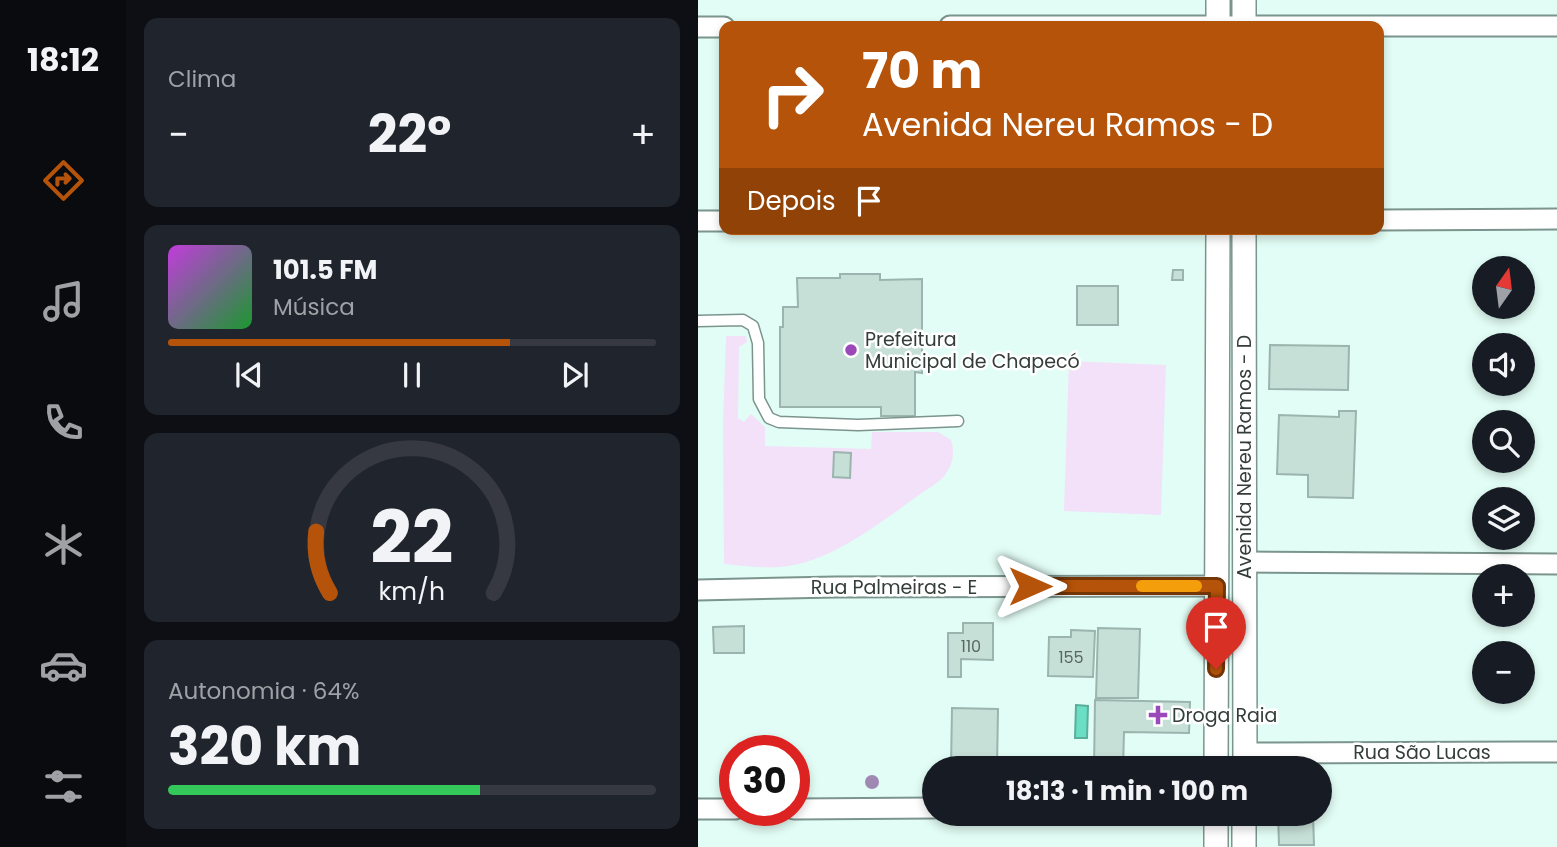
<!DOCTYPE html>
<html lang="pt">
<meta charset="utf-8">
<style>
body{margin:0;font-family:Poppins,sans-serif;background:#20242c;color:#f1f3f6;height:100vh;display:flex;flex-direction:column;font-size:26px;white-space:nowrap}
*{box-sizing:border-box;margin:0}
p{font-size:23px;color:#9ea1a6}
.icon{flex:none;width:38px;height:38px;fill:none;stroke:currentColor;stroke-width:2;stroke-linecap:round;stroke-linejoin:round}
.map{position:relative;flex:1;overflow:hidden}
.panel{display:flex;flex-direction:column;gap:18px;padding:18px;background:#0d0f14;width:572px}
.panel>*{flex:none}
.top-card{position:absolute;left:21px;top:21px;width:665px;height:214px;border-radius:14px;box-shadow:0 4px 10px #0003;background:#b45309;color:#fff;overflow:hidden}
.needle{width:46px;rotate:14deg}
.fabs{position:absolute;left:774px;top:256px;display:grid;gap:14px}
.fabs a{display:grid;place-items:center;width:63px;height:63px;border-radius:50%;background:#171b24;box-shadow:0 4px 10px #0003;font-size:35px}
.speed{position:absolute;left:21px;top:735px;display:flex;gap:14px;font-size:35px;font-weight:700;text-align:center}
.speed>*{display:grid;place-content:center;width:91px;height:91px;border-radius:50%;background:#171b24;box-shadow:0 4px 10px #0003;line-height:1}
.speed .limit{border:10px solid #d22;background:#fff;color:#111}
.pin{position:absolute;display:grid;place-items:center;width:60px;height:60px;color:#fff;margin:-72px -30px;border-radius:50% 50% 50% 0;rotate:-45deg;box-shadow:0 0 7px #0007}
.pin .icon{rotate:45deg}
.me{position:absolute;width:77px;margin:-38px;rotate:90deg;stroke-linejoin:round;filter:drop-shadow(0 0 5px #0008)}
.turn{display:flex;align-items:center;gap:24px;height:147px;padding:0 28px;font-size:32px}
.turn .icon{width:91px;height:91px;stroke-width:2.5}
.turn b{display:block;font-size:49px;line-height:60px}
.then{display:flex;align-items:center;height:66px;padding:0 28px;background:#0003;gap:14px;font-size:26px}
.big{font-size:52px;font-weight:700;line-height:1.1}
.panel .tile{flex:1;display:flex;flex-direction:column;justify-content:center;gap:10px;min-width:0;padding:0 24px;border-radius:14px;background:#20242c}
.panel .dial{align-items:center;gap:0}
.dial svg{height:182px;overflow:visible;fill:none;stroke:#363941;stroke-width:7;stroke-linecap:round;text-anchor:middle}
.dial text{fill:#f1f3f6;stroke:none}
.song{display:flex;align-items:center;gap:21px}
.cover{width:84px;height:84px;border-radius:10px;background:linear-gradient(135deg,hsl(290 70% 55%),hsl(130 70% 35%))}
.played{height:7px;border-radius:4px;background:linear-gradient(90deg,#b45309 70%,#363941 70%)}
.keys{display:flex;justify-content:space-around;direction:ltr}
.heat{display:flex;justify-content:space-between;align-items:center;font-size:38px;direction:ltr}
.charge{height:10px;border-radius:5px;background:linear-gradient(90deg,#34c759 64%,#363941 0)}
.trip{position:absolute;left:224px;top:756px;width:410px;height:70px;border-radius:35px;background:#171b24;box-shadow:0 4px 10px #0003;font-weight:700;line-height:70px;text-align:center}
main{display:flex;flex:1;min-height:0}
.tabs{display:flex;flex-direction:column;width:126px;justify-content:space-around;align-items:center;background:#090b0e;color:#9ea1a6}
.tabs .icon{width:49px;height:49px}
.tabs .active{color:#b45309}
.tabs b{font-size:32px;color:#f1f3f6}
.map>svg:first-child{display:block}
</style>
<main>
<nav class="tabs">
<b>18:12</b>
<svg class="icon active" aria-label="directions" viewBox="0 0 24 24"><path d="M12 3l9 9-9 9-9-9zM9 14v-3h6M13 9l2 2-2 2"/></svg>
<svg class="icon" aria-label="music" viewBox="0 0 24 24"><path d="M9 18V5l10-2v13"/><circle cx="6" cy="18" r="3"/><circle cx="16" cy="16" r="3"/></svg>
<svg class="icon" aria-label="phone" viewBox="0 0 24 24"><path d="M5 4h4l2 5-3 2q2 4 5 5l2-3 5 2v4C11 20 4 13 5 4z"/></svg>
<svg class="icon" aria-label="climate" viewBox="0 0 24 24"><path d="M12 3v18M4 7l16 10M4 17L20 7"/></svg>
<svg class="icon" aria-label="car" viewBox="0 0 24 24"><path d="M5 17H2v-5l4-1 3-4h7l3 4 3 1v5h-3M9 17h6M6 11h13"/><circle cx="7" cy="17" r="2"/><circle cx="17" cy="17" r="2"/></svg>
<svg class="icon" aria-label="filters" viewBox="0 0 24 24"><path d="M4 7h16M4 17h16"/><circle cx="9" cy="7" r="2"/><circle cx="15" cy="17" r="2"/></svg>
</nav>
<section class="panel">
<div class="tile"><p>Clima</p>
<div class="heat"><a>−</a><b class="big">22°</b><a>+</a></div>
</div>
<div class="tile">
<div class="song"><i class="cover"></i><div><b>101.5 FM</b><p>Música</p></div></div>
<div class="played"></div>
<div class="keys"><svg class="icon" aria-label="previous" viewBox="0 0 24 24"><path d="M18 5L8 12l10 7zM5 5v14"/></svg><svg class="icon" aria-label="pause" viewBox="0 0 24 24"><path d="M8 5v14M16 5v14"/></svg><svg class="icon" aria-label="next" viewBox="0 0 24 24"><path d="M6 5l10 7-10 7zM19 5v14"/></svg></div>
</div>
<div class="tile dial"><svg viewBox="0 0 100 80">
<path d="M14 69A42 42 0 1 1 86 69"/>
<path d="M14 69A42 42 0 0 1 8 42" stroke="#b45309"/>
<text x="50" y="56" font-size="32" font-weight="700">22</text>
<text x="50" y="72" font-size="11">km/h</text>
</svg></div>
<div class="tile"><p>Autonomia · 64%</p><b class="big">320 km</b><div class="charge"></div></div>
</section>
<div class="map">
<svg width="859" height="847" viewBox="0 0 859 847">
<rect width="100%" height="100%" fill="#e2fdf5"/>
<path fill="#f2e1f9" d="M28,336h20l1,6 -8,5 -1,71 6,4 7,-8 14,13v19l106,3 1,-17h66l13,8c4,13 2,24 -6,35 -6,8 -18,14 -26,20 -35,25 -82,62 -125,70 -22,5 -48,1 -70,-1l-1,-140z
M371,361l97,4 -5,150 -97,-4z"/>
<path fill="#6bdfc5" stroke="#5aae9b" stroke-width="2" d="M378,705l12,1 -1,32h-12z"/>
<path fill="#c6e0d8" stroke="#9bb4ad" stroke-width="2" d="M475,270h10v10h-11z
M142,274h40v6l42,-1v94l-7,-1v44h-34v-9h-101v-80h3v-20h15l-1,-29h43z
M379,286h41v39h-41z
M572,345l79,1 -1,44 -79,-1z
M641,411h17l-3,87 -45,-1v-22l-31,-1 2,-59 60,2z
M136,452l17,1 -1,25 -17,-1z
M265,623h30v37l-32,-1v18h-13v-44h15z
M46,626v27h-30l-1,-26z
M400,628l42,1 -2,69h-42z
M373,630l24,1 -2,46 -45,-1 1,-39h22z
M397,700l95,2 -1,31 -65,-1 -1,36h-29z
M254,708l46,1 -1,59h-46z
M580,814h35l1,31h-35z"/>
<g fill="none" stroke-linecap="round" stroke-linejoin="round">
<defs>
<path id="service" d="M0,321l45,-1 10,6 5,17 1,56 10,19 10,4 79,3 100,-4"/>
<path id="minor" d="M252,26h607
M0,27h26
M681,220l178,-1
M0,221h26
M546,562l313,2
M0,590l137,-3 382,-1
M547,753l312,-1
M0,809h37
M96,809l140,-1"/>
<path id="tertiary" d="M520,0v26
M546,26v-26
M546,229l1,539
M518,768l2,-539
M518,847v-33
M546,847v-33"/>
</defs>
<use href="#service" stroke="#7b948d" stroke-width="13"/>
<use href="#minor" stroke="#7b948d" stroke-width="23"/>
<use href="#tertiary" stroke="#7b948d" stroke-width="26"/>
<use href="#service" stroke="#fff" stroke-width="10"/>
<use href="#minor" stroke="#fff" stroke-width="19"/>
<use href="#tertiary" stroke="#fff" stroke-width="23"/>
</g>
<circle fill="#9f89b3" cx="174" cy="782" r="7"/>
<g fill="none" stroke-linecap="round" stroke-linejoin="round">
<defs>
<path id="route" d="M332,586h187l-1,83"/>
</defs>
<use href="#route" stroke="#753606" stroke-width="18"/>
<use href="#route" stroke="#b45309" stroke-width="12"/>
<path stroke="#f59e0b" stroke-width="12" d="M444,586h54"/>
</g>
<g fill="#9b49b9" stroke="#fff" stroke-width="2.5">
<circle cx="153" cy="350" r="7"/>
<path d="M456.5 704.5h7v7h7v7h-7v7h-7v-7h-7v-7h7z"/>
</g>
<g text-anchor="middle" stroke-width="5" stroke-linejoin="round" paint-order="stroke">
<g font-size="16" fill="#586662">
<text x="273" y="652">110</text>
<text x="373" y="663">155</text>
</g>
<g font-size="19" fill="#333d3a" stroke="#fff" text-anchor="start">
<text x="167" y="346">Prefeitura<tspan x="167" dy="22">Municipal de Chapecó</tspan></text>
<text x="474" y="722">Droga Raia</text>
</g>
<g font-size="19" fill="#333d3a" stroke="#fff">
<text transform="translate(546 457) rotate(-90)" y="7">Avenida Nereu Ramos - D</text>
<text x="196" y="594">Rua Palmeiras - E</text>
<text x="724" y="759">Rua São Lucas</text>
</g>
</g>
</svg>
<div class="fabs">
<a><svg class="needle" viewBox="-14 -14 28 28"><path d="M0-13l5 13h-10z" fill="#e53935"/><path d="M0 13l5-13h-10z" fill="#9ea1a6"/></svg></a>
<a><svg class="icon" aria-label="sound" viewBox="0 0 24 24"><path d="M4 9h4l5-4v14l-5-4H4zM17 9q2 3 0 6"/></svg></a>
<a><svg class="icon" aria-label="search" viewBox="0 0 24 24"><circle cx="10" cy="10" r="6"/><path d="M15 15l6 6"/></svg></a>
<a><svg class="icon" aria-label="layers" viewBox="0 0 24 24"><path d="M12 4l9 5-9 5-9-5zM3 14l9 5 9-5"/></svg></a>
<a>+</a>
<a>−</a>
</div>
<div class="speed"><div class="limit">30</div></div>
<div class="pin" style="left:518px;top:669px;background:#d93025"><svg class="icon" aria-label="arrive" viewBox="0 0 24 24"><path d="M6 21V4h12l-3 4 3 4H6"/></svg></div>
<svg class="me" style="left:332px;top:586px" viewBox="-20 -20 40 40"><path d="M0-17L14 15 0 8-14 15z" fill="#b45309" stroke="#fff" stroke-width="4"/></svg>
<div class="trip">18:13 · 1 min · 100 m</div>
<div class="top-card">
<div class="turn"><svg class="icon" aria-label="right" viewBox="0 0 24 24"><path d="M7 20v-9h11M14 6l5 5-5 5"/></svg><div><b>70 m</b>Avenida Nereu Ramos - D</div></div>
<div class="then">Depois<svg class="icon" aria-label="arrive" viewBox="0 0 24 24"><path d="M6 21V4h12l-3 4 3 4H6"/></svg></div>
</div>
</div>
</main>
